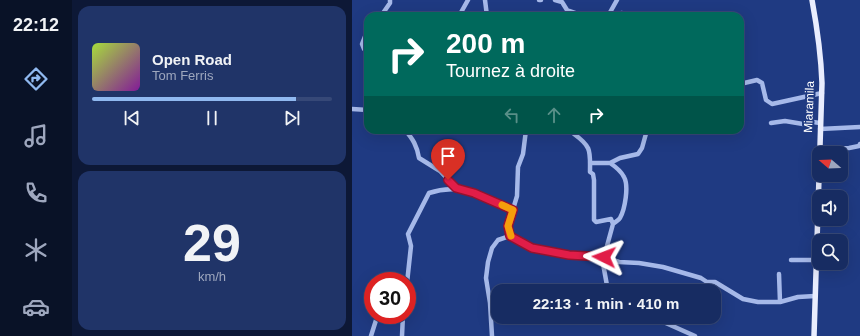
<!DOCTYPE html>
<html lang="fr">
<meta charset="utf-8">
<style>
body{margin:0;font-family:Helvetica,sans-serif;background:#203468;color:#f1f3f6;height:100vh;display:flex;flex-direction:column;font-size:15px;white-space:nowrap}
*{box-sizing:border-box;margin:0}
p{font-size:13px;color:#9ea7be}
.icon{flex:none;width:22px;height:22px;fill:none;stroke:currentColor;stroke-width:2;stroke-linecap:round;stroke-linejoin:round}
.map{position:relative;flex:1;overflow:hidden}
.side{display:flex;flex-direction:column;gap:6px;padding:6px;background:#0d1836;width:280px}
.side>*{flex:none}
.top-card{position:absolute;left:12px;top:12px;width:380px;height:122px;border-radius:12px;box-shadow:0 4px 16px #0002,0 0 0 1px #364877;background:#00695c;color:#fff;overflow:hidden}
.needle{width:26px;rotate:289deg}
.controls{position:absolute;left:460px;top:146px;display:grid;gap:8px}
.controls a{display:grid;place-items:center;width:36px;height:36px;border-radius:8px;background:#172c62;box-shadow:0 4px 16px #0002,0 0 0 1px #364877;font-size:20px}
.speed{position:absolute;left:12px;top:272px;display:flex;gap:8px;font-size:20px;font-weight:700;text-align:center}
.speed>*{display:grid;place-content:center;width:52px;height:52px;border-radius:50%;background:#172c62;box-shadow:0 4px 16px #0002,0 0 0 1px #364877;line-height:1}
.speed .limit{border:6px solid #d22;background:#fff;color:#111}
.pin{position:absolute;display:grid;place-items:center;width:34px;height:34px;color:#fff;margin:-41px -17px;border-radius:50% 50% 50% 0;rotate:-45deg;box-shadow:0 0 4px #0007}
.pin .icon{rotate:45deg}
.me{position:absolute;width:44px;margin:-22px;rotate:273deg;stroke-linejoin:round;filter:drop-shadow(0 0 3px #0008)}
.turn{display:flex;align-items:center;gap:14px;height:84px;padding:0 16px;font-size:18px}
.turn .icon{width:52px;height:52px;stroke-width:2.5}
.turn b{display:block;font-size:28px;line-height:34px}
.lanes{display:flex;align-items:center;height:38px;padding:0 16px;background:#0003;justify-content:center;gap:20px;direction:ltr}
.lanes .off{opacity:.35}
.side .card{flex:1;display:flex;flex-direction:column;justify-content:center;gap:6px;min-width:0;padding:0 14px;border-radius:12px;background:#203468}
.side .dial{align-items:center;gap:0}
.dial b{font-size:52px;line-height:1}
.song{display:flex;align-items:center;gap:12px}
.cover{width:48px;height:48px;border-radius:6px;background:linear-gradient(135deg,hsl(80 70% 55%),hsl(290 70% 35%))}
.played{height:4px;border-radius:2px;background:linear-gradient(90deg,#90b9f0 85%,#364877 85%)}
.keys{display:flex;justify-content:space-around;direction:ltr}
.trip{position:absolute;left:139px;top:284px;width:230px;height:40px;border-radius:12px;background:#172c62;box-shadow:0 4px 16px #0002,0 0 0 1px #364877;font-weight:700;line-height:40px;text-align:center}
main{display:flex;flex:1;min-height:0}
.tab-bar{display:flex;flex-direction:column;width:72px;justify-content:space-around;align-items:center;background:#091227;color:#9ea7be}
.tab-bar .icon{width:28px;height:28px}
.tab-bar .current{color:#90b9f0}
.tab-bar b{font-size:18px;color:#f1f3f6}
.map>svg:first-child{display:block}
</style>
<main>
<nav class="tab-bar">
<b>22:12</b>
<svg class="icon current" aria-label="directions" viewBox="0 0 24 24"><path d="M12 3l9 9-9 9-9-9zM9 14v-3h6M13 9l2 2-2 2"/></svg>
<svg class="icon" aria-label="music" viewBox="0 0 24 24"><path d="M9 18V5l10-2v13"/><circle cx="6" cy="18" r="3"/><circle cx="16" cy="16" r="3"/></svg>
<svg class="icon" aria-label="phone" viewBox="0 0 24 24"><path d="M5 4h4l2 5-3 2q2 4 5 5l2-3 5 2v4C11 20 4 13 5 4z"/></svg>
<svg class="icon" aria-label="climate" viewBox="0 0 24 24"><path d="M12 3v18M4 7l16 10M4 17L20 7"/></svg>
<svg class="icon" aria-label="car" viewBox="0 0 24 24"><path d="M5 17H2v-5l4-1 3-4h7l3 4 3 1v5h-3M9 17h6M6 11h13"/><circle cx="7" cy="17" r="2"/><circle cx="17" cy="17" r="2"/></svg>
</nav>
<section class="side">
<div class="card">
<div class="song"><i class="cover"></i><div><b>Open Road</b><p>Tom Ferris</p></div></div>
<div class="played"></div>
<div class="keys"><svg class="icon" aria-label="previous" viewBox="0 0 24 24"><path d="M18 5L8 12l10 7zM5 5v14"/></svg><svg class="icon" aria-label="pause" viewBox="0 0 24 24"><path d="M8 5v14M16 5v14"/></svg><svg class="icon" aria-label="next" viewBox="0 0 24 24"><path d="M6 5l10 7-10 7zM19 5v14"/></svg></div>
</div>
<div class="card dial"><b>29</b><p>km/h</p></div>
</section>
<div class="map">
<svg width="508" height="336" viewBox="0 0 508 336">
<rect width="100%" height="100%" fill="#1f3a82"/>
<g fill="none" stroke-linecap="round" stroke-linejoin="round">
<path stroke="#a6b9e9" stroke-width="4.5" d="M133,0l2,16
M187,0h2
M203,0l7,2 5,8 17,6
M29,16l9,-13v-3
M107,16l9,-16
M256,16l9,-16
M257,16l13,-3 8,3
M16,29l-6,15 2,5 4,4
M388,84l17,-4 5,3 4,17 6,4 50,-11
M0,109l16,1
M13,110l3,-10
M419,123l14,-2 18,3 10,-2 7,1
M468,129l40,-2
M53,130c8,9 12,16 14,28l21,13 16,17
M222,130v4c18,13 16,17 16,38l3,2 1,6v40l2,2 15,-3 2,5 -9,33
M467,149l30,-1 10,-2 1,-2
M238,163h20l10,-5 18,-4 4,-6 5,-18
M258,163c6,4 11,8 14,14 5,9 1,32 -4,41 -1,2 -5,4 -7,6
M158,236l-2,-10 9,-30 1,-29 5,-13 3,-24
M250,258l6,33 18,-5 13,5
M439,260h25
M427,274l1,28
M55,283l4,-37 -3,-12 21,-41c32,-11 55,4 84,17
M300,317l1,3h6l36,16
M19,336l6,-19 5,-2
M50,336l1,-21
M140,336l-2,-33 -4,-25 2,-16 4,-14 6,-8 12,-4 22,12 37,7 35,2 15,5 20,1 24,4 38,11 6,4h8l28,17 15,3h22l18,-5 17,-1"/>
<path stroke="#e9edfe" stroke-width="5.5" d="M460,0c5,27 9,55 10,83l-8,253"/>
</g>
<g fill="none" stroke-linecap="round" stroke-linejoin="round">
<defs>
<path id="route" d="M96,180l8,8 18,5 39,17 -5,16 2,10 22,12 37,7 35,2"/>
</defs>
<use href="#route" stroke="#92132f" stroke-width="10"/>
<use href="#route" stroke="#e11d48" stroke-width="7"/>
<path stroke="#f59e0b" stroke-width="7" d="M150,205l11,5 -5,16 3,10"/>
</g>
<g text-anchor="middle" stroke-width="4" stroke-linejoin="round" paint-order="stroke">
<g font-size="12" fill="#fff" stroke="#1f3a82">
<text transform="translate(457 107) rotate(-88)" y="4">Miaramila</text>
</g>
</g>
</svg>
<div class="controls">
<a><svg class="needle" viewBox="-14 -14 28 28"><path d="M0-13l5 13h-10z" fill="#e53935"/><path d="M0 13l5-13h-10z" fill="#9ea7be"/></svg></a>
<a><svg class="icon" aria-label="sound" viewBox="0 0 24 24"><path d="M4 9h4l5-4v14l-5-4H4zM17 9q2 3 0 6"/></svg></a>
<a><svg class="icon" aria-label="search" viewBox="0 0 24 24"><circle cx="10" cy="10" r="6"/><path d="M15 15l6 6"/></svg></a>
</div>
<div class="speed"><div class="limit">30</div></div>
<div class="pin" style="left:96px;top:180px;background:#d93025"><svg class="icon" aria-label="arrive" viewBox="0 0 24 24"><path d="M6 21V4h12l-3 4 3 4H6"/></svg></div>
<svg class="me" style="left:252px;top:257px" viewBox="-20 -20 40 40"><path d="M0-17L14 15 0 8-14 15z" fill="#e11d48" stroke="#fff" stroke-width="4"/></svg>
<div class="trip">22:13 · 1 min · 410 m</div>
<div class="top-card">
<div class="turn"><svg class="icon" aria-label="right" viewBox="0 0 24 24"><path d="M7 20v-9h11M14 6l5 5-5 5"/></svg><div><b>200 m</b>Tournez à droite</div></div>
<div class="lanes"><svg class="icon off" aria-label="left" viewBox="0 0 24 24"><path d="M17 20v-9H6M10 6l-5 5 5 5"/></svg><svg class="icon off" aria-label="ahead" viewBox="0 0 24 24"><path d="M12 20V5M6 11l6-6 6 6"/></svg><svg class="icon" aria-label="right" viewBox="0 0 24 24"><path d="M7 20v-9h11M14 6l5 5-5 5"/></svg></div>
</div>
</div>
</main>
